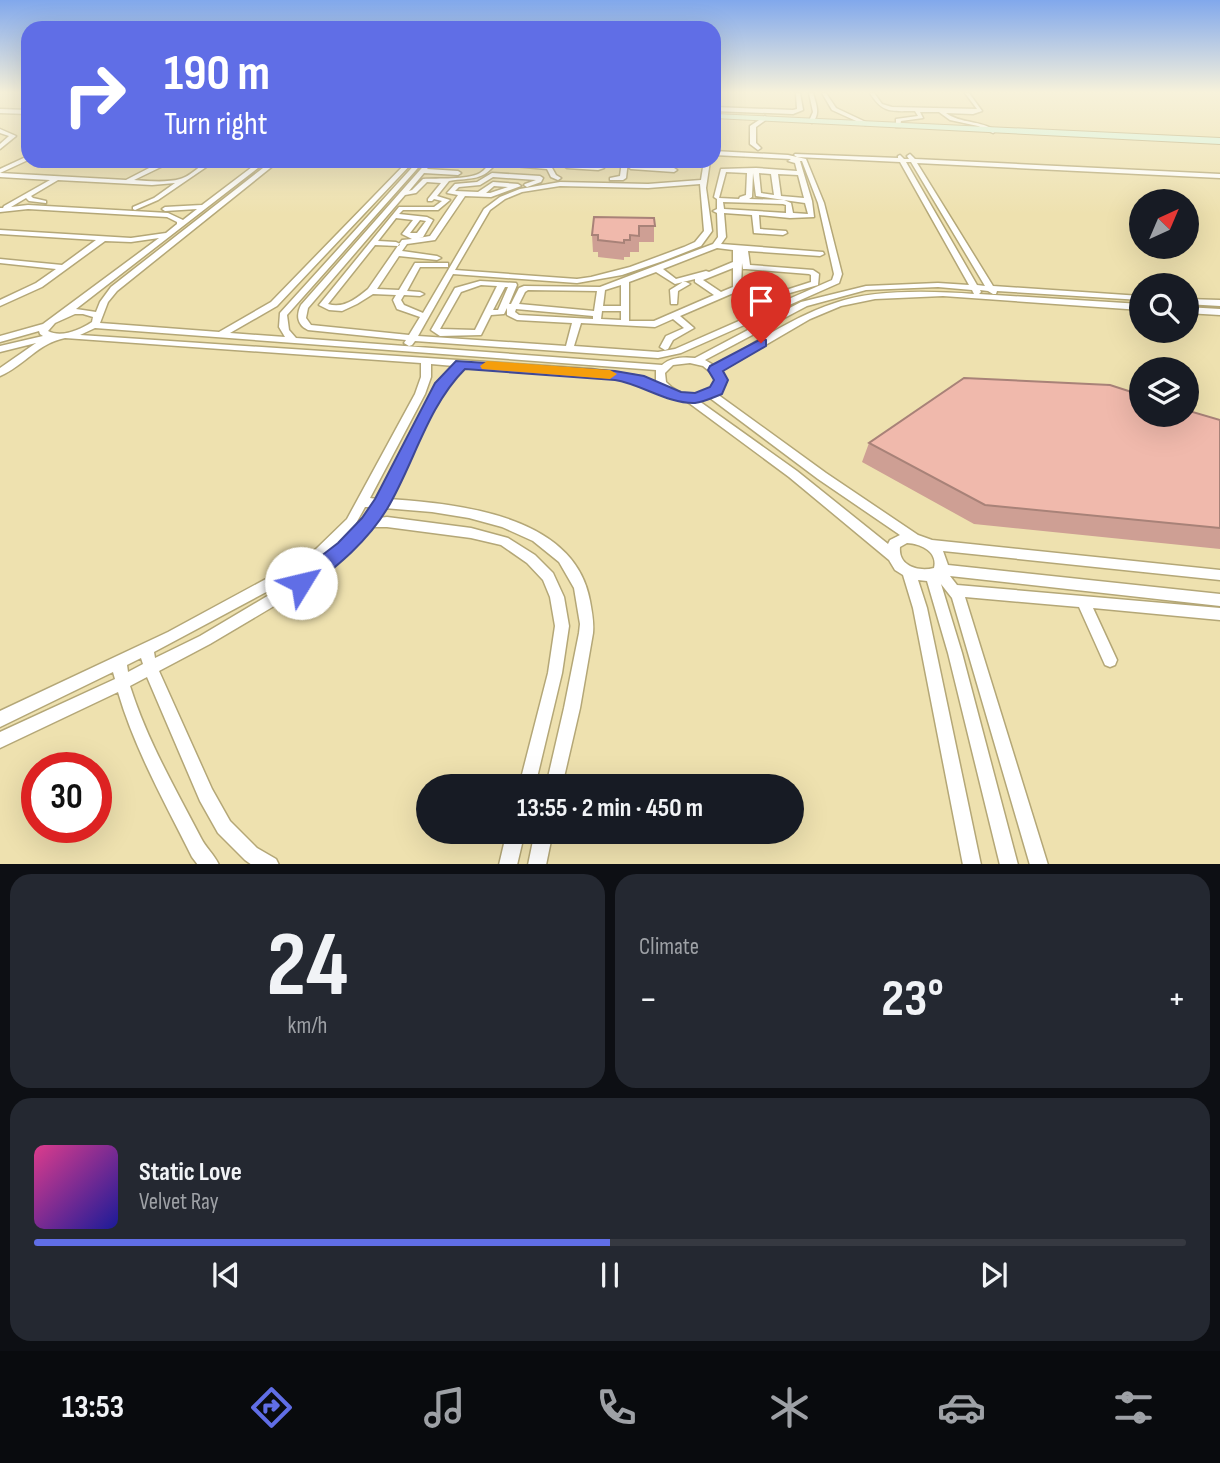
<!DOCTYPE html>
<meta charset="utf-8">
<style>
body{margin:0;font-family:"Sofia Sans Condensed",sans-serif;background:#242831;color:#f1f3f6;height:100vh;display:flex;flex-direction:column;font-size:26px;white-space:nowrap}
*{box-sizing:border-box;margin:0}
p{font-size:23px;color:#9ea1a6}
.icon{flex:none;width:38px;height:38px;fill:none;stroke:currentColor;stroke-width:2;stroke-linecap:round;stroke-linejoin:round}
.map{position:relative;height:864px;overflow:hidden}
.panel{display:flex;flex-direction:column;gap:10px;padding:10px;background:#0d0f14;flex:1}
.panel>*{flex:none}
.hud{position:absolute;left:21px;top:21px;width:700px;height:147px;border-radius:21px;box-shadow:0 7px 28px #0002;background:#606ee6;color:#fff;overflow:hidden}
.needle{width:46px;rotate:44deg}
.buttons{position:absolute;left:1129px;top:189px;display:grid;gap:14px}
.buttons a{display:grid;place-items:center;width:70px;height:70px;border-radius:50%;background:#171b24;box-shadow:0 7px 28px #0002;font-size:35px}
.speed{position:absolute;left:21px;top:752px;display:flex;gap:14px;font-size:35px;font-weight:700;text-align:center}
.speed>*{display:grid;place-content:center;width:91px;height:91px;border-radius:50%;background:#171b24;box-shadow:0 7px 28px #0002;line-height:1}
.speed .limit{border:10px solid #d22;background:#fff;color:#111}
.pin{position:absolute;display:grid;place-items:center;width:60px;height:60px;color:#fff;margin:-72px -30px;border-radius:50% 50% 50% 0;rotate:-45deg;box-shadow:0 0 7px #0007}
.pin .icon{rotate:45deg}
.me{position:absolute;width:77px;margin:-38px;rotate:54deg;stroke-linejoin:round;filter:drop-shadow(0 0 5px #0008)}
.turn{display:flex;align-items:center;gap:24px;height:147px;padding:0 28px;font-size:32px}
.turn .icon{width:91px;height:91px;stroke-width:2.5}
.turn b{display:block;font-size:49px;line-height:60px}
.big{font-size:52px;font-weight:700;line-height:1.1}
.panel .widget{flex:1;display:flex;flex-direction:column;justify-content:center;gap:10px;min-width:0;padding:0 24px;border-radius:21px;background:#242831}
.panel .dial{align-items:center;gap:0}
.dial b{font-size:91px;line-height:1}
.song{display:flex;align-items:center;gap:21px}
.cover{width:84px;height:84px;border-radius:10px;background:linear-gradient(135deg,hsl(330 70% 55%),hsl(240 70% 35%))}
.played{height:7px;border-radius:4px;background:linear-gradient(90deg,#606ee6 50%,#363941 50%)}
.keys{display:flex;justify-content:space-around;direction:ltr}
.heat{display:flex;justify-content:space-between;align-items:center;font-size:38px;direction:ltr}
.panel .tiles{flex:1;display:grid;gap:10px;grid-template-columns:1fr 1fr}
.widget:last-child{grid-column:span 2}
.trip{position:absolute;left:416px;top:774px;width:388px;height:70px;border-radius:35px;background:#171b24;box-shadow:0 7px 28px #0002;font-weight:700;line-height:70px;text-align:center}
.dock{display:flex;height:112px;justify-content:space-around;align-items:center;background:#090b0e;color:#9ea1a6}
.dock .icon{width:49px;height:49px}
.dock .on{color:#606ee6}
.dock b{font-size:32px;color:#f1f3f6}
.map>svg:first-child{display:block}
</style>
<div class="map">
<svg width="1220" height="865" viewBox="0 0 1220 865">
<rect width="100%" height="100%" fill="#eee1af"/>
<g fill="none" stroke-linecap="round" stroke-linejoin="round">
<defs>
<path id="street" d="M796,93h4l3,17 -10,4 -79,-3v-4l79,3 4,-1z
M809,93h4c3,11 8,21 -1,30l-3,-2 4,-9z
M822,93h4l10,15 34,16 -5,1 -33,-15z
M870,93h4l8,11 10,3 85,2 -12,-16h4l13,18 -9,3 -27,-1c15,11 35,7 50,18l-3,2 -15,-7 -28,-6 -11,-8h-19l3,6 -22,3 -1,6h-4v-8l22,-3 -3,-5c-23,0 -32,3 -45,-18z
M0,109l28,1v4l-28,-1z
M765,116l2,3 -11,8v16l5,5 -3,2 -8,-6v-18z
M0,129l16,7 -16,13v-5l9,-8 -9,-3z
M714,151l74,4 18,4 18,44 18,71 -3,9 -158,70 -23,5 -243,-17 -3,4 -3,1 -5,-3 2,-3 -98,-10c-11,-5 -12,-15 -7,-25l127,-144h6l-7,8 31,2 3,2 -3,2 -34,-2 -15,18 3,-1 11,-11c14,-1 45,1 57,-6 5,-3 8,-8 12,-12h6c-16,21 -25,16 -49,20l-12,15 13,4 -12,10h-35l-4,4 28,3 6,3 -10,17 -4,1 11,-2 28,-41 -11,-2 8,-9 22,-2 15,-9 48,3 3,2 -2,4 -14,5 -3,-2 1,-1 11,-4 -43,-3 -13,8 -21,2 -4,4 23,1 15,-10 25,2 3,2 -30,11 -26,-1 -30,44 -28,4 -5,7 35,5 4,2 -4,2 -38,-4 -22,33 22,1 16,-27h33v4h-28l-13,24 13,1 4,2 -4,2 -16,-1 -3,5 3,5 19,8 61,-104 16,-12 20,-8 40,-7 88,2 53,-4 3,-19h6l-4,27 6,43 -11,15 -38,15 -41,14 -45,8 -124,-9 -35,62 148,10 6,-23 -55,-3 -10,-5v-7l-3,6 -13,1 -10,20 -41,1 -9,-6 24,-42 25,-7 36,2 1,2 -8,19h2l8,-16 5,-2 76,1 113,-43 5,-7 -1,-24 -4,-2 4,-2v-10l-3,-2 7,-28 35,-1 41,3 -2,-8 -7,-2 3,-2 -77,-4zM800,161h2l16,42 16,71 -2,6 -157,69 -17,3 -84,-6 7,-23 74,4 18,-8 11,9 -18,8 -6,11 5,3 3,-1 5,-9 21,-12 -14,-12 58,-25 48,3 32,-9 1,-11 -6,-4 -63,-5 -2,-14 72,5 4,-2 -1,-2 -102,-8 5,-7 -2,-24 28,2 2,18 29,2 4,-2 -1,-2 -26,-2 -1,-14 31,3 24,-1 -2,-16zM726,172l21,1 -1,22 -6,2 -1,2 -20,-1zM753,173l3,23 28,4 -35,-1 3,-2zM759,173l12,1 3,21 -13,-2zM778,174l20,1 6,23 -23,-2zM427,182l14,1 -13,16v2h4l2,-2 8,2 -8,6h-35l-80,98 10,5 13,1 15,-7 16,-10 23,1 -3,5 4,9 23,8 -11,18 -98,-10 -5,-7 2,-10 97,-113 11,-2zM700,184l4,47 -9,11 -11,5 -54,20 -39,10 -14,2 -122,-9 35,-60 15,-11 17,-7 38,-6 88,2zM494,186l14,1 -18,6h-4zM784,200l21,3 3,11 -15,-1 -2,-10zM723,202l60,2 3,1v8l-62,-4zM396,218l17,2 -11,14 10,5 -10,1 -34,49c-12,10 -25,20 -40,15l47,-59 24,1 1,-2 -4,-2 -18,-1zM420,220l6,1 -9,12h-7zM717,248l16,2v12l-24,10 -3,-1 -30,8 -13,-10zM742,263l1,6h3l63,5 2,1v7l-25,8 -45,-4zM733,268v19l-12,5 -18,-12zM656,272l19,12 20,-5v3l19,13 -60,26h-25v-39zM481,285l16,1 -22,44 -35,-1 21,-37zM621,285v21h-18l2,-16zM505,287h3l-10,23h-5zM528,290l69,1 -3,20 -75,-7 6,-12zM516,309l77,7v3l-74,-4 -4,-3zM602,311h19v9l-20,-1z
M795,154l103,4v-2l2,-1 4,4h5l-2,-3 3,-2 5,5 305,15v4l-303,-15 76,123 148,10v4l-144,-9 -1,3h-3l-5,-3 -8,-1 1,2 -2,2 162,10v6l-198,-14 -68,3 -34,7 -31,13 -89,52 3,4 1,10 -8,9 109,79 92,62 14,5 288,30v10l-277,-29 5,14 272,29v12l-270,-30 7,9 263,23v12l-127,-12 24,52 -2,5 -5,2 -5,-2 -26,-58 -114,-10 83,268h-18l-78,-267 -11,-14 21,69 56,212h-18l-52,-212 -21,-72 -9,-1 9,28 54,257h-18l-50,-257 -10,-33 -8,-5 -6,-10 -100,-83 -104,-77 -48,-18 -46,-7 -127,-9 -18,18 -57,115c70,5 186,16 201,102 2,11 4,21 3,32l-13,75 -18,78h-16l18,-78 15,-75 1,-9 -6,-36 -15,-26 -26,-21 -31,-14 -33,-9 -37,-6 -48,-4 -6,10 9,-1 84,11 37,10 27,17 18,18 11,24 5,29 -7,47 -27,113h-16l29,-113 7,-47 -5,-29 -7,-17 -16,-17 -26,-18 -30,-7 -84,-11h-15l-36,37 -30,23 -96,57 -51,27 53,118 18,32 27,27 19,11 3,6h-27l-7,-5 -27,-27 -18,-32 -53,-124 -17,9c17,54 45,102 71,152 5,10 13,16 18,27h-21l-6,-8c-27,-54 -57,-107 -74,-165l-118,56v-16l115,-53 -2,-7 -113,55v-16l168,-79 120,-65 28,-18 31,-30 68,-125 6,-17v-14l-356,-25c-27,5 -41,28 -65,38v-8l36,-25 -36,9v-6l43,-10 -3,-2 -1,-3 -39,11v-6l43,-12 116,-86 -28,4 -26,-1 -63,46 -42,19v-6l36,-17 20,-14 -56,-6v-4l62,6 34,-25 -96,-6v-4l131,8 35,-5 11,-9v-2l-10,-5 -139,-8 -28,3v-4h3l1,-2 46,-26 -50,-3v-4l126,7 27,-14 -50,-3 -3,-2 64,2 -1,3 -29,14c14,1 32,3 46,-1 13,-3 21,-18 35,-18l-57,39 -23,10 -2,-1v-2l21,-9 21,-15 -23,2 -94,-5 -27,16 2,2 13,3v2l-17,-2 -3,-3 -15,9 17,-2 140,8 15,7 14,-11 -32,2 -3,-2 3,-2 37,-2 58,-44h7l-191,148 20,3 4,-10 11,-15 161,-126h7l-162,130 -9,11 -8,21 119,9 52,-30 137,-141h6l-137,145 -47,27 55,4 -6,-10 1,-14 138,-152h6l-137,154 2,15 7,8 366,27c9,-8 22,-8 33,-7l106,-56 65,-16 72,-3 31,2 -69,-123 -103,-5 -3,-2zM906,162h5l74,124 -8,-1zM938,287l34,3 2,4c-42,-3 -100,-5 -139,9 -43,14 -81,41 -120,63l-10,-6 102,-54 59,-16zM75,314h8l10,3 -1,5c-12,8 -31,16 -44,9l7,-8zM95,328l561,42v12l-17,-6 -48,-7 -511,-34zM690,363l13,3 11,9 1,9c-14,16 -35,13 -49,-2l-1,-9 8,-8zM431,364l23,2 -17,17 -60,116 -7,-1 55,-104 6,-17zM710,398l108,81 82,56 -10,5 -2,4 -91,-73 -98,-70zM365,507h7l-6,11 -6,2 -2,3 1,2 -31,31 -32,23 -96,57 -45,22 -1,-6 144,-77 26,-18 31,-32zM907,543c15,1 31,9 27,25 -16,4 -36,-2 -34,-21zM141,658l2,6 -15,8 -1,-7z
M28,156v4l-28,13v-4z
M565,161h6l-1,4 28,1 3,-5h6l-3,7 -6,2 -31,-2 -4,-3z
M622,161h6l-2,17 -3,2h-13v-2l10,-2z
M629,161h9l-4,2v2l40,3 3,2 -3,2 -43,-3 -3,-2z
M505,162l46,4 5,9 5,3 -3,2 -7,-3 -4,-8 -44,-4v-2z
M683,282h3l4,2 -12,7 -1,13h-6l-1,-14z
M1186,299l34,1v6l-34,-2z
M1186,307l34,2v6l-34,-2z
M507,831h18l-8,34h-18z
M535,831h18l-7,34h-18z"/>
<path id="secondary" d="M714,114l506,24v6l-506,-26z"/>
</defs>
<use href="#street" stroke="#b4a777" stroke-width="3"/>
<use href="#secondary" stroke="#b4a777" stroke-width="2"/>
<use href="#street" fill="#fff" fill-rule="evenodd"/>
<use href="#secondary" fill="#d5f7e2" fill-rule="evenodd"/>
</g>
<path fill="#ce9f94" d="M654,218v24h-15v10h-9v5h-6v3l-26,-3v-5h-5l-1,-17z
M1220,420v129l-246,-25 -112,-62 7,-19z"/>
<path fill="#f0b9ac" stroke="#a88278" stroke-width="2" d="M594,217l60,1 1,8h-16v10l-9,-1v5h-6v3l-26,-3v-5h-6z
M964,378l146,7 31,10v20h45v-5l34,10v108l-235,-23 -116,-62z"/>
<linearGradient id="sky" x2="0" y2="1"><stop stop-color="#81a8ec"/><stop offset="0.43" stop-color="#f7f2db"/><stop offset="1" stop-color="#f7f2db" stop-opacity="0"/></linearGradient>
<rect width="1220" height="214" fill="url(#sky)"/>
<path fill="#606ee6" stroke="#3e4896" stroke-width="2" d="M761,339l5,1v6l-43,25 5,9 -6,14c-8,3 -18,8 -27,9 -27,1 -54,-19 -80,-23l-150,-11c-38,38 -51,95 -78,140 -20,33 -49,56 -79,80l-7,2 -7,-2 -3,-6 3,-6 44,-34 24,-25 13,-19 60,-116 21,-22 159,10 29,5 37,16 14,1 15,-6 4,-7 -6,-10 2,-4z"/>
<path fill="#f59e0b" d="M487,361l123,9 7,4 -7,5 -128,-10 -2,-3z"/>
</svg>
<div class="buttons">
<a><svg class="needle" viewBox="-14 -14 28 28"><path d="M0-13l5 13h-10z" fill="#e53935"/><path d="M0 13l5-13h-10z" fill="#9ea1a6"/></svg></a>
<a><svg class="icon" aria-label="search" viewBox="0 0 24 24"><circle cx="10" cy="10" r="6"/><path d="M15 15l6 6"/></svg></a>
<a><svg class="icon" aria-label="layers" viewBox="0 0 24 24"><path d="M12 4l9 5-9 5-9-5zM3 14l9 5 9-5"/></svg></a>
</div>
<div class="speed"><div class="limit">30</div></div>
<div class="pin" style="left:761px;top:343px;background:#d93025"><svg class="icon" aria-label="arrive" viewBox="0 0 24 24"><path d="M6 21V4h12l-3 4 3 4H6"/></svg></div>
<svg class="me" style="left:301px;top:583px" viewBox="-20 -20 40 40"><circle r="19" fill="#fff"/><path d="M0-13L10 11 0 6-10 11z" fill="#606ee6"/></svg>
<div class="trip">13:55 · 2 min · 450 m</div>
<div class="hud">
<div class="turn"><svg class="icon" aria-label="right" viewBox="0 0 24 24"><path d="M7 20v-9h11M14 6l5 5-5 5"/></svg><div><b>190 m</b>Turn right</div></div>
</div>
</div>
<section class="panel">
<div class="tiles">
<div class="widget dial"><b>24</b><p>km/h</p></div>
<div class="widget"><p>Climate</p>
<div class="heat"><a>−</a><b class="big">23°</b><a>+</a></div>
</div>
<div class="widget">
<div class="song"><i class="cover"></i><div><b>Static Love</b><p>Velvet Ray</p></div></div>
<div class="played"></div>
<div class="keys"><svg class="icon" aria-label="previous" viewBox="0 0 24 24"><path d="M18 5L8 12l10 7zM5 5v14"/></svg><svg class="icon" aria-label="pause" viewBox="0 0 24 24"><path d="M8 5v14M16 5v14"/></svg><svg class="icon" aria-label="next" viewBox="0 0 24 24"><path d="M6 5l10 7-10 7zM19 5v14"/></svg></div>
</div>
</div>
</section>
<nav class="dock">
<b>13:53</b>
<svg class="icon on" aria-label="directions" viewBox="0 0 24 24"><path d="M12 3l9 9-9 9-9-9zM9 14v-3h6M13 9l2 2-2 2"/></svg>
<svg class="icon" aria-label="music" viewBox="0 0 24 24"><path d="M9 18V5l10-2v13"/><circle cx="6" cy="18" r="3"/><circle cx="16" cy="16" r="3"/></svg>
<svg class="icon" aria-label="phone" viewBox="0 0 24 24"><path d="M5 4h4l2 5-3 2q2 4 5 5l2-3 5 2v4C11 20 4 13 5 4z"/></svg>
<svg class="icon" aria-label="climate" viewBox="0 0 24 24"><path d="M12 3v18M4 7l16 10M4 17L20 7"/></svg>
<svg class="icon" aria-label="car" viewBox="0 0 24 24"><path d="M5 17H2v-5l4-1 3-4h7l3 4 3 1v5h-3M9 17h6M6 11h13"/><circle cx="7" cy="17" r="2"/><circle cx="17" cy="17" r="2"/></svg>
<svg class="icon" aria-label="filters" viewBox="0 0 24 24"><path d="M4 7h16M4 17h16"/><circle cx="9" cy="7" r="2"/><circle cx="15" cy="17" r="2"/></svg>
</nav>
